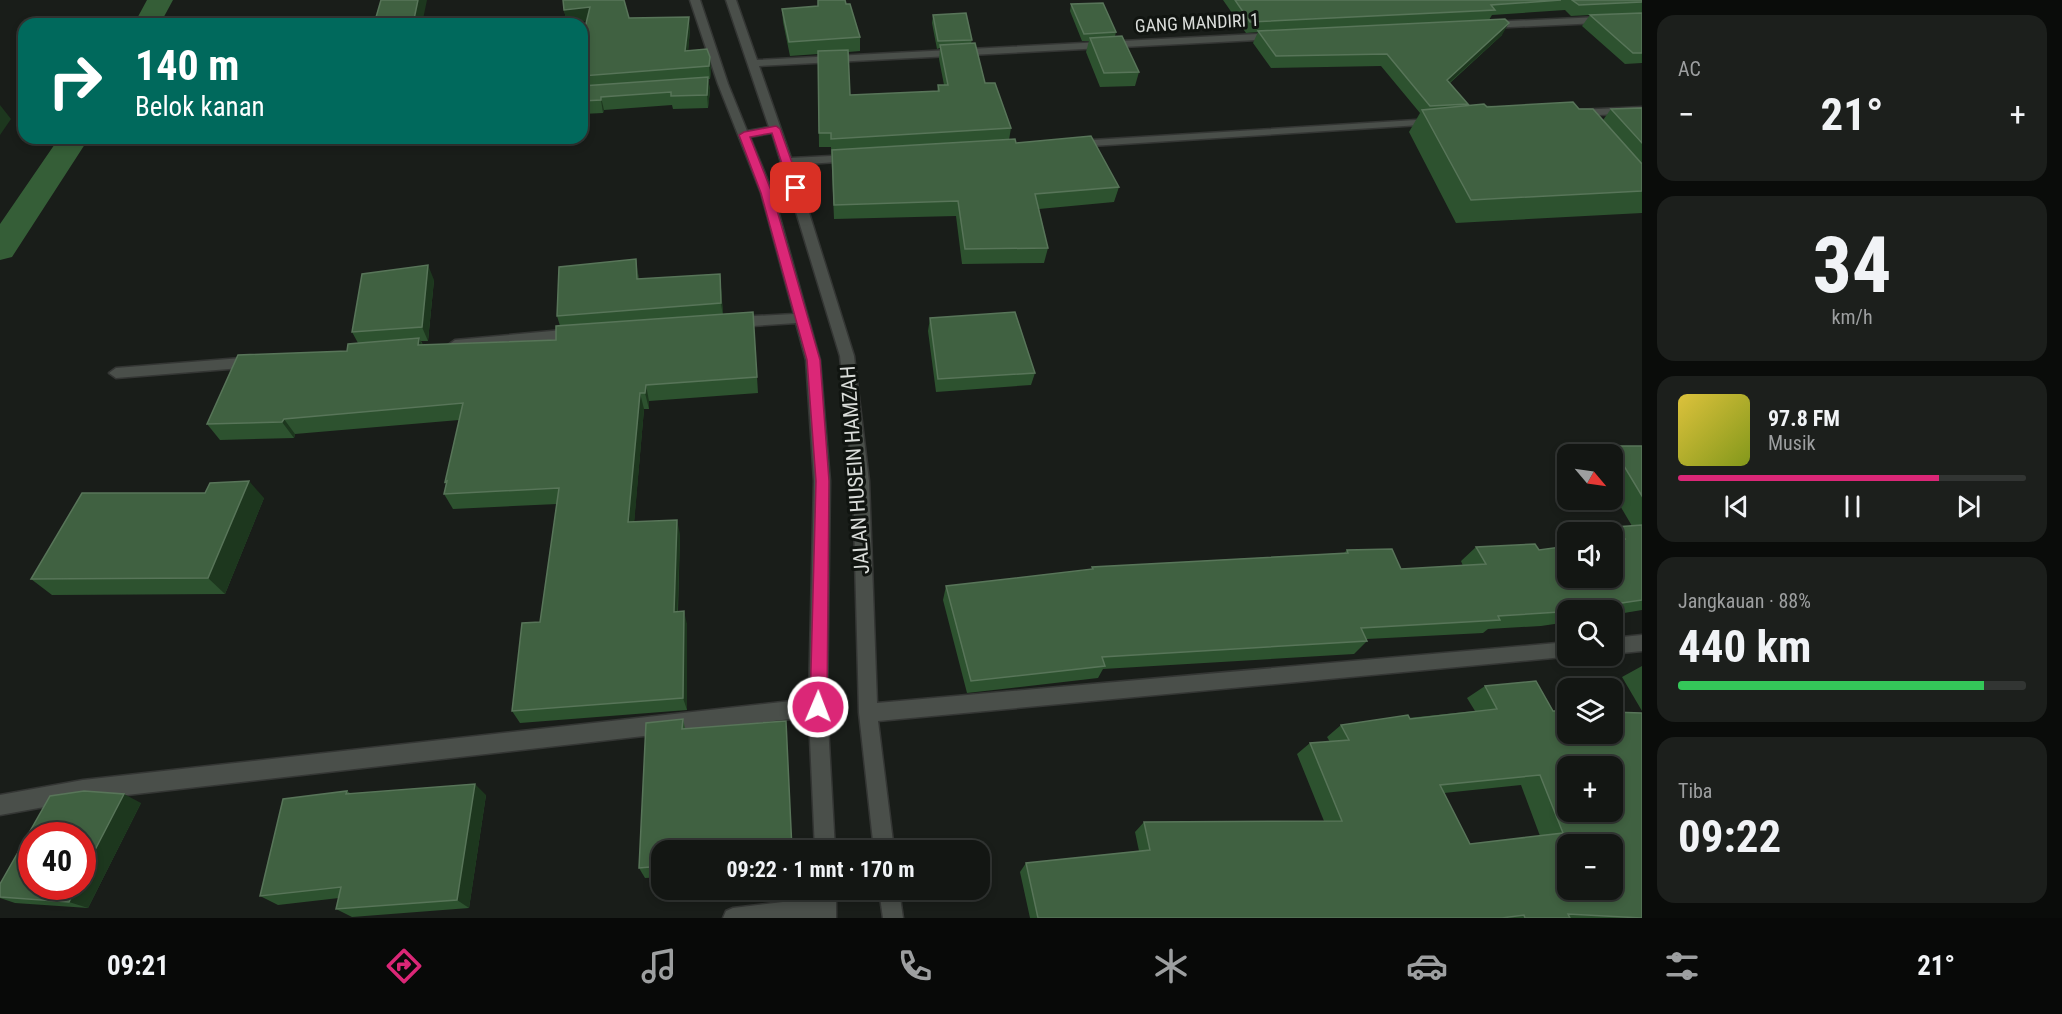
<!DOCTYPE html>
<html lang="id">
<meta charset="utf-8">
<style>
body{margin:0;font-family:"Roboto Condensed",sans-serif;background:#1c1f1c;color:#f1f3f6;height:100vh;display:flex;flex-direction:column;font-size:22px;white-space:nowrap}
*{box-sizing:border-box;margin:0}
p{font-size:20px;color:#9d9fa0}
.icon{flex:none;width:33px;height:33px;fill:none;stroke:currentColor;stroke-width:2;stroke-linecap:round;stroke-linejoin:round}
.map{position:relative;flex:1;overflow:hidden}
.side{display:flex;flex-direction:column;gap:15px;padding:15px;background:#0a0c0a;width:420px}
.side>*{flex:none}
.top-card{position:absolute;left:18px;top:18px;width:570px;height:126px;border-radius:18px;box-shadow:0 3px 9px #0003,0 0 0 2px #323533;background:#00695c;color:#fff;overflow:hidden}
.needle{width:39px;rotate:119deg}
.tools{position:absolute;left:1557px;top:444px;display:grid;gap:12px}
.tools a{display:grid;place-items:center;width:66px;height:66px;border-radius:12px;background:#131613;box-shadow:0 3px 9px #0003,0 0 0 2px #323533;font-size:30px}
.speed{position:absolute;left:18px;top:822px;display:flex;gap:12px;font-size:30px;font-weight:700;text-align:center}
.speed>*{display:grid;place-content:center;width:78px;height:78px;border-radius:50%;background:#131613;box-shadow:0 3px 9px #0003,0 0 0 2px #323533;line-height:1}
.speed .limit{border:9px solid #d22;background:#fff;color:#111}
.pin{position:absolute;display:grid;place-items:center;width:51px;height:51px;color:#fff;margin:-26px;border-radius:12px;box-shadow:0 3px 9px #0006}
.me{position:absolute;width:66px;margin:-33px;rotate:1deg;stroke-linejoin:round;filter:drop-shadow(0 0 4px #0008)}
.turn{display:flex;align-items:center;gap:21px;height:126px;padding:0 18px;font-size:27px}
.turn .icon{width:78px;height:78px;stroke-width:2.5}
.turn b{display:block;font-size:42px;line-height:51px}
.big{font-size:45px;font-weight:700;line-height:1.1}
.side .tile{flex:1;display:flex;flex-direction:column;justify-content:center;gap:9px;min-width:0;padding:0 21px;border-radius:18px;background:#1c1f1c}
.side .dial{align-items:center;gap:0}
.dial b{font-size:78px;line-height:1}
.song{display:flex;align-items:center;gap:18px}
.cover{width:72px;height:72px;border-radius:9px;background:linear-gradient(135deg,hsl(50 70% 55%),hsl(70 70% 35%))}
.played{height:6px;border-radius:3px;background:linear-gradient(90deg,#db2777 75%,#323533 75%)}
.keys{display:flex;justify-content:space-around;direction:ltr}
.heat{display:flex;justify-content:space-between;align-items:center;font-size:33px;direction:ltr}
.charge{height:9px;border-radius:4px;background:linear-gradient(90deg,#34c759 88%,#323533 0)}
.trip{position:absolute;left:651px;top:840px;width:339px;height:60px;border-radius:18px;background:#131613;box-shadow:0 3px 9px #0003,0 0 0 2px #323533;font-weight:700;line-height:60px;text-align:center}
.dock{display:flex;height:96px;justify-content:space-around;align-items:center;background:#080908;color:#9d9fa0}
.dock .icon{width:42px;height:42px}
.dock .on{color:#db2777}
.dock b{font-size:27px;color:#f1f3f6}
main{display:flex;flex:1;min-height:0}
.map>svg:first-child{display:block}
</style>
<main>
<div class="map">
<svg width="1642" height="918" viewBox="0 0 1642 918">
<rect width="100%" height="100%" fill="#191d19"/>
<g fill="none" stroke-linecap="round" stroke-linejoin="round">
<path fill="#355e37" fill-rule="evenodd" d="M147,0h26l-13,24h-26z
M59,138h30l-77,119 -12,3v-36z"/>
<defs>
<path id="minor" d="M690,0h10l28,84 19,47 22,-4 -43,-127h10l21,60 519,-27 5,3 -5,3 -517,27 32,92 60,-3 6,3 -6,3 -57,4 60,191 15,125 8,222 691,-61v14h6l-696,65 16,129h-20l-15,-137 -6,-232 -13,-125 -68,-223 -22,4 23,56 47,167 10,121 -3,226 8,143h-20l-6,-133 -726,83 -83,15v-20l83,-15 726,-81 5,-218 -8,-121 -10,-37 -60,4 -7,-5 7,-5 58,-3 -33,-121 -43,-109z
M1642,15v6l-153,7 -5,-3 5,-3z
M1642,107v6l-66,3 -5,-3 5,-3z
M1432,119l4,1v4l-360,23 -6,-3 6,-3z
M574,329l7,5 -7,5 -119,11 -7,-5 7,-5z
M254,357l7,5 -7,5 -138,11 -7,-5 7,-5z
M1642,635v16l-30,3v-16z
M816,890h20v28h-113l3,-7 7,-3 83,-10z
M879,890h20l4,28h-20z"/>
</defs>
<use href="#minor" stroke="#343634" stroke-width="3"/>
<use href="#minor" fill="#4a4f4a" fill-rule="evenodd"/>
</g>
<path fill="#2d522f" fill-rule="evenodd" d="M1223,0h419v63l-17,1 -43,-38 8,-11 -19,1 -6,-6 -73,5 -3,5 13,15 -52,48 18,21 -1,1 112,4 24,11 8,-11 31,-1v105l-186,10 -47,-91 11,-19 -39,-47 -110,2 -18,-25 5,-11 -12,1z
M846,4l14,33v14l-12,1 2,43 87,-3 1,-7h6l-5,-26 1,-11 -3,1 -5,-26 1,-8 39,25 -1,3 14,40 26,45 -2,12 110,47 -5,15 -75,7 9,39 -4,15 -82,1 -6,-48 -122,3 -3,-72h-12l-1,-93 -28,2 -7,-34 -1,-13z
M1071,4l45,28 -1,4 24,36 -4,14 -35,1 -14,-35 3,-11h-7l-12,-30z
M564,10l65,8 61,11 -2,22 19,-2 4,21 -1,9h-2l2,11 -2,18 -35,1 -1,-4 -68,5 -1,3 -21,1v-74l5,-20 -20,3z
M638,273l1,6 81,-5 3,40 30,-2 5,81 -109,8v8h-5l-10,113 46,12 -2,77 9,13v86l-167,13 -8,-12 28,-89 17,-118 -104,5 -9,-15 2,-10 -1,-2 14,-62 -164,14 -1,4 -74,2 -13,-16 140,-73 11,-8 -6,-11 82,-52 -6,61h-7l2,4 133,-5 4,-14 -3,-10z
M930,318l105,55 -4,12 -95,7 -8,-61z
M1612,446h30v164l-30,5v-5h-44v12l-27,4 -53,3 -5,4 -116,6v2l-13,13 -251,15 -5,9 -131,15 -24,-93 3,-14 145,-16 1,-3 252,-14 3,-3 54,19 62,-3 -2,-5 15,-14 63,3 73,28v-46h-3l7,-5 16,-1 -20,-34v-38h-10z
M264,498l-39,96 -173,1 -21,-16z
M1642,666v45l-20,-34z
M1485,686l68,25 89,207h-612l-10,-46 6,-9 113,-12 -4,-19 9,-10 180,-1 -27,-67 13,-11 20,-1 -3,-5 14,-12 134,-14 -8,-13zM1521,785l19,51 -70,8 -26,-51z
M683,719l2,9 102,7 -125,115v27l-17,1 -6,-10z
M347,791l3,2 136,2 -17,113 -117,9 -16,-8 3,-11 -61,7 -18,-9z
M141,803l-53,105 -73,-5 -15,-5v-14z"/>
<path fill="#1d371e" d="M418,0h9l-5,24h-9z
M590,7l2,13 -25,3 -3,-13z
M689,17l1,12 -3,35 -2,-13z
M1509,23l-7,12 -62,56 7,-11z
M710,57l1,13 -1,9 -1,-13z
M708,77l2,13 -2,18 -1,-13z
M601,97l3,13 -1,3 -2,-13z
M0,105l11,14 -11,16z
M636,259l2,14 2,21 -3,-15z
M428,265l6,15 -6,61 -6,-14z
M720,274l1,14 2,29 -2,-14z
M419,338l8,16 -9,-9z
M646,385l3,16v8l-4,-16z
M640,393l4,16 -11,128 -5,-15z
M284,419l11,15 -1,4 -12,-16z
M249,481l15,17 -39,96 -17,-16z
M677,520l3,14 -3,91 -3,-13z
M684,611l3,13v86l-4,-12z
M475,784l11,11 -17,113 -12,-8z
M124,794l17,9 -53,105 -19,-6 8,-16h5v-11z"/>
<path fill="#406141" stroke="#587559" stroke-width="1.5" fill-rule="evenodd" d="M381,0h37l-5,24h-39z
M563,0h61l5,18 60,-1 -4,34 22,-2 3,8 -1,9 -127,10v-36l8,-33 -26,3z
M818,0h27l1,4h4l10,33 -71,5 -7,-33 36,-3z
M1235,0h326l-70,5 4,5 -245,12z
M1572,0h70v2l-63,3z
M1103,3l13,29 -32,2 -13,-30z
M966,13l6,27 -34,1 -5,-26z
M1642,13v40h-9l-43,-38z
M1505,19l4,4 -62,57 21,24 -38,2 -43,-52 -111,2 -18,-25z
M1122,36l17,36 -35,1 -14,-35z
M975,43l10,40h10l16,45 -180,11v-6h-12l-1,-82 30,-1 2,45 89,-4 -1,-6h10l-8,-40z
M708,77l-1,18 -36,1v-4l-70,5v3l-19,1v-15z
M1573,102l6,7h14l49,55v27l-171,9 -49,-90 62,-6 3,3z
M1642,108v35l-31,-34z
M1091,136l28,51 -84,7 13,54 -83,1 -7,-48 -124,4 -2,-55 183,-11 1,4z
M636,259l1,20 83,-5 1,29 -164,13 2,-49z
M428,265l-6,62 -70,5 10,-58z
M753,312l4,65 -111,8 -1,8h-5l-12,129 49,-2 -3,92 10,-1 -1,87 -171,13 10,-88 18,-1 19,-134 -115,6 3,-13 -2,1 18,-79 -179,16 -2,3 -75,2 31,-69 109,-4 1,-7 71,-6 -1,7 138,-5v-14z
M1015,312l20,61 -97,6 -8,-61z
M1612,446h30v50z
M249,481l-41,97 -177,1 51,-86h123l5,-10z
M1642,525v75l-82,12 -62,4 2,4 -139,8 6,13 -265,16 3,9 -134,15 -25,-95 147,-17 -1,-2 256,-14 -1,-3 45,-1 9,20 85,-5 -10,-17 59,-3 4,6 29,-4v32h44v-37l13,-2 -9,-12z
M1536,681l17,30h15v23h44v-22l30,1v205l-74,-4 2,4h-45l-1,-3 -22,3h-464l-12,-55 124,-13 -6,-28 198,-1 -32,-78 39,-3 -8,-15 67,-10 2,4 87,-10 -12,-23zM1568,766h44v46h-44zM1540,775l23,58 -93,11 -30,-59zM1568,844h44v46h-44z
M683,719l-1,10 104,-8 6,129h-130v16l-23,2 7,-145z
M475,784l-18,116 -121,9 5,-22 -81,9 23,-97 64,-8 -1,3z
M84,791l40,3 -42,81v-39h-50v50h45l-8,16 -69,-5v-13l50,-88z"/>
<path fill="#db2777" stroke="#8e194d" stroke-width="1.5" d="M776,126l4,3 21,59 -2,3h-7l-2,-3 -18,-55 -22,4 22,56 48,167 9,121 -2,226 -3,6 -6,2 -5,-2 -3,-6 6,-226 -9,-121 -46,-167 -22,-58 5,-3z"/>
<g text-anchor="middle" stroke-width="6" stroke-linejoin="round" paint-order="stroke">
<g font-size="18" fill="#daddda" stroke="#101410">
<text transform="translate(1197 23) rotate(-3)" y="6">GANG MANDIRI 1</text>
</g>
<g font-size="21" fill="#daddda" stroke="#101410">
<text transform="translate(855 470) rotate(-94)" y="7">JALAN HUSEIN HAMZAH</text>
</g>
</g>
</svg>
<div class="tools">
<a><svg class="needle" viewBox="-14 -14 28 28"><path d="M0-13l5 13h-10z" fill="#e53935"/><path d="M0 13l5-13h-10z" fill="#9d9fa0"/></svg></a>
<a><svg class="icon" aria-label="sound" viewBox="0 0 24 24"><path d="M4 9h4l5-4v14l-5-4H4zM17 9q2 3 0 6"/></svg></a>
<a><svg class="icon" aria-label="search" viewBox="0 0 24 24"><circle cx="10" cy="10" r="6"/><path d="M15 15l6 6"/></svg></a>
<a><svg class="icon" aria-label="layers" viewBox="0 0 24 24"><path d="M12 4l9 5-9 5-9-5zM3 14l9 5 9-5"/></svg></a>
<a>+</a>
<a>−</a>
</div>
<div class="speed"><div class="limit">40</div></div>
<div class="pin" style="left:796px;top:188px;background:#d93025"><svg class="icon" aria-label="arrive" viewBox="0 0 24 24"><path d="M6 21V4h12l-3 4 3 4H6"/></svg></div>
<svg class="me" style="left:818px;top:707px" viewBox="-20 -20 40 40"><circle r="17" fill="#db2777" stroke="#fff" stroke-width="3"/><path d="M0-11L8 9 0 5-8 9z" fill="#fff"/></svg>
<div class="trip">09:22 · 1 mnt · 170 m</div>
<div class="top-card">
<div class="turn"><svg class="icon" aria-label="right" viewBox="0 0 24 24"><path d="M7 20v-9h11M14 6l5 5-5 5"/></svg><div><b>140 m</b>Belok kanan</div></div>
</div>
</div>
<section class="side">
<div class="tile"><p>AC</p>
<div class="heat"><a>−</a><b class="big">21°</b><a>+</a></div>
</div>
<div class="tile dial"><b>34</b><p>km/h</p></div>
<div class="tile">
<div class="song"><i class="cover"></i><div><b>97.8 FM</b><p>Musik</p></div></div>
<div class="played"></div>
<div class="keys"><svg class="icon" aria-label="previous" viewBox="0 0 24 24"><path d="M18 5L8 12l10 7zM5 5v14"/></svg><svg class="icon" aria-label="pause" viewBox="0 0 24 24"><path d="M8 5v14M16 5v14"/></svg><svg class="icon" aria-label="next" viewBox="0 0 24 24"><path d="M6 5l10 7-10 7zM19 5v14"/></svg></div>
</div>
<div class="tile"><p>Jangkauan · 88%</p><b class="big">440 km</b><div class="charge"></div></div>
<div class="tile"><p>Tiba</p><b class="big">09:22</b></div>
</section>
</main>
<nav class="dock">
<b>09:21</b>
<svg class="icon on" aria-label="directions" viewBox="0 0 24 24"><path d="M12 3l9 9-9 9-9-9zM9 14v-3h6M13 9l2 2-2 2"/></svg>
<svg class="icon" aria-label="music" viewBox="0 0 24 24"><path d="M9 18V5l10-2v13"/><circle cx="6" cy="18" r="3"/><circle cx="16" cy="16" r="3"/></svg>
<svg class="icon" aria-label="phone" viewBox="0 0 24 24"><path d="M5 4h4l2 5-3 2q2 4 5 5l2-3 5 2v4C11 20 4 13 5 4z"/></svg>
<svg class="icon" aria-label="climate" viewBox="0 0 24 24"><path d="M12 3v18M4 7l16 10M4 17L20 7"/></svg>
<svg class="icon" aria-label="car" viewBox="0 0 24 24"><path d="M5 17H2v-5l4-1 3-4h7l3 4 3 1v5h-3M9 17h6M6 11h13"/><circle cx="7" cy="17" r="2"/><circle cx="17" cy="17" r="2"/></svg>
<svg class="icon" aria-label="filters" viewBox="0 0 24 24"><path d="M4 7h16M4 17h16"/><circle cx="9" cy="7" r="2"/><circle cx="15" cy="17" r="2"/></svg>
<b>21°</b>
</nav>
